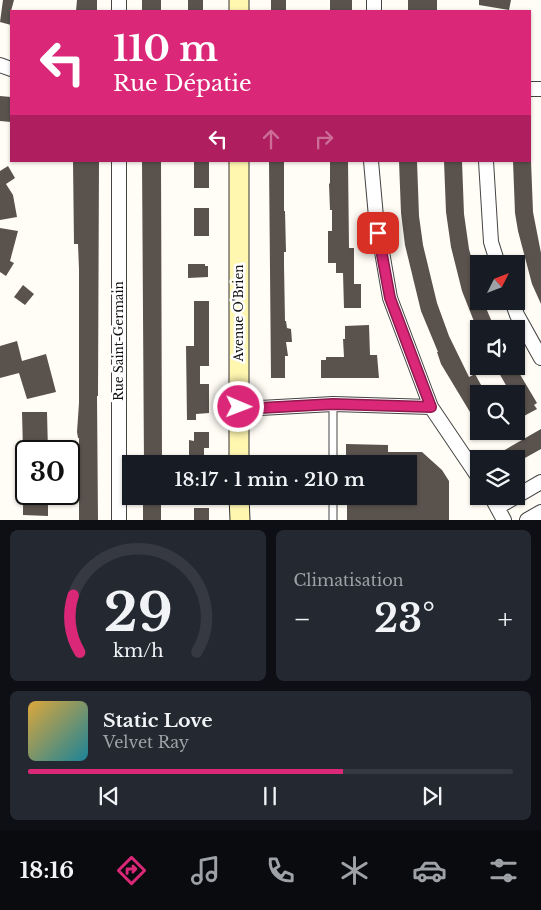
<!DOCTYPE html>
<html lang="fr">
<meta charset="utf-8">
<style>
body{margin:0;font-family:"Libre Baskerville",serif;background:#242831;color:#f1f3f6;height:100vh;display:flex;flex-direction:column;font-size:19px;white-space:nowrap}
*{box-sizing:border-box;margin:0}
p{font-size:16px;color:#9ea1a6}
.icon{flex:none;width:28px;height:28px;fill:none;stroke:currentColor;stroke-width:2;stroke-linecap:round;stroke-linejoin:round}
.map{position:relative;height:520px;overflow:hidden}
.panel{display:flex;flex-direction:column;gap:10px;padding:10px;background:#0d0f14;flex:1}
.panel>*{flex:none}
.top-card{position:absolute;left:10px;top:10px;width:521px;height:152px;border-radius:0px;box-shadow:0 1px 4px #0004;background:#db2777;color:#fff;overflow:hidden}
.needle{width:32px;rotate:48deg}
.fabs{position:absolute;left:470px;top:255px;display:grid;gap:10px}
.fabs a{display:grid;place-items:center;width:55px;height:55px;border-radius:0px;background:#171b24;box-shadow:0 1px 4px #0004;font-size:25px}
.speed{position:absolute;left:15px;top:440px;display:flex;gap:10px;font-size:25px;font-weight:700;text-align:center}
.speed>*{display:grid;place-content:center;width:65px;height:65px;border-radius:50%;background:#171b24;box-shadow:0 1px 4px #0004;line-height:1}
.speed .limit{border:2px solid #111;border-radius:8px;background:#fff;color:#111}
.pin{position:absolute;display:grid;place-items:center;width:42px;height:42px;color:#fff;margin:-21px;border-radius:10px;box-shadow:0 2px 8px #0006}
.me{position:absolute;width:55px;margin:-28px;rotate:91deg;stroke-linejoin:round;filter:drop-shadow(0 0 4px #0008)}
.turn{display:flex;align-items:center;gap:18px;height:105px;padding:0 20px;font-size:22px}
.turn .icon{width:65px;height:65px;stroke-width:2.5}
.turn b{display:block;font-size:35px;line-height:42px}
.lanes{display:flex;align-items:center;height:48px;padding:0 20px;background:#0003;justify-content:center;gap:25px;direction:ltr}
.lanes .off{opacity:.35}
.big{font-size:38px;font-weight:600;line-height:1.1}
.panel .tile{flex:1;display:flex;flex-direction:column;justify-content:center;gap:8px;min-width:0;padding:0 18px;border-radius:8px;background:#242831}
.panel .dial{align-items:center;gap:0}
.dial svg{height:130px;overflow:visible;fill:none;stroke:#363941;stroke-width:7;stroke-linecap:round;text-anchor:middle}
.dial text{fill:#f1f3f6;stroke:none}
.song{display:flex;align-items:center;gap:15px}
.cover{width:60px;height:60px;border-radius:8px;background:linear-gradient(135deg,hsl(40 70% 55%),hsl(190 70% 35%))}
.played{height:5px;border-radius:2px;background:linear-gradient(90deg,#db2777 65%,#363941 65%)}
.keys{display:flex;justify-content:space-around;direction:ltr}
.heat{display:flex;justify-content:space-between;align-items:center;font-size:28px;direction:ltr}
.panel .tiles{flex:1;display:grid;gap:10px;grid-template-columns:1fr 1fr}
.tile:last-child{grid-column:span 2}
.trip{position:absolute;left:122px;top:455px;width:295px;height:50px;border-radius:0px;background:#171b24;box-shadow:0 1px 4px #0004;font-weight:600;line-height:50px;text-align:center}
.tabs{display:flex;height:80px;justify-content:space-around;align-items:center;background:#090b0e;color:#9ea1a6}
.tabs .icon{width:35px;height:35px}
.tabs .selected{color:#db2777}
.tabs b{font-size:22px;color:#f1f3f6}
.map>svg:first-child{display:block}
</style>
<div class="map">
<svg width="541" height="520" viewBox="0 0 541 520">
<rect width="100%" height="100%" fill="#fffdf5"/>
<path fill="#5a524d" d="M3,0h11l-3,11v14l-11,-3z
M77,0h20v11h-21z
M142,0h19v11h-19z
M188,0h15v11h-15z
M271,0h15v11l-15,-1z
M330,0h22v11h-22z
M408,0h29v11h-29z
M479,0h32l-2,10 -30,-5z
M0,96l11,1v25l-11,-1z
M73,161h26l-1,235h-1l1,124h-19v-82h-1l-1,-6 2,-29v-134l-1,-25h-4z
M142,161h19l1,303h-18z
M194,161h15v27h-15z
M269,161h15v50h1l1,41h-2v13l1,56h1l1,7 4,1 1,13h-6l2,14h-3v22h-14z
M330,161h18l1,87h5v36h7v24h-17l-1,-35h-7v-10h-8v-32h4v-21h-2l-1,-26 1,-1z
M399,161h18l2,55 4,29 14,58 12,33 20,41 6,-3 11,20h-7v33l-38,-63 -4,-12h1l-17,-41 -16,-66 -4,-32z
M444,161h18l2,53 5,35 10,37v15h4l12,28h-18l-15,-38 -11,-44 -5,-35z
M513,161h18l2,51 8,41v51l-9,-20 -14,-53 -3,-18z
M8,166l7,12 -9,6 7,11 4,22 -17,3v-49z
M194,208h15v28h-15z
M0,228l18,3 -8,30 4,2 -8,13 -6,-4z
M188,264h17v2h3v11l-20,1z
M23,285l11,9 -9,11 -11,-8z
M194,301h15v65h-9v18h9v29l-13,1v6h-9l-1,-74h8z
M369,325l1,30h7l2,23h-58v-18h5v-3h18l-1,-18h2v-13z
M17,341l5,20 24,-7 10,38 -29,7 -8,-26 -19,5v-32z
M495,366h20l22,37 -3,2 3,4 -13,7 -8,-13v-9h-5z
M22,412h25l1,39h-25z
M541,429v20l-25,14v-4h-27z
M194,432h15v16h-5v16h-15v-24l5,1z
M346,444l42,1v7h34l20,18 7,11v39h-102v-24h62v-32h-63z
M23,496l25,1v19l-25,-1z
M143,496h18v24h-18z
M194,508h15v12h-15z"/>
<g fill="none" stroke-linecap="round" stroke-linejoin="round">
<defs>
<path id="lane" d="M333,404v60
M333,520v-24"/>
<path id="street" d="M119,11v-11
M374,11v-11
M0,65l11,4
M530,89h11
M371,161l5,56 14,81 41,109 48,71
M486,161l5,81 7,22
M512,301l5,14 24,43
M239,407l21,1 73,-4 98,3
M491,496l13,24
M498,507l43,-25
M119,520v-359
M527,520l14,-8"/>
<path id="secondary" d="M239,11v-11
M239,161v303
M239,496l1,24"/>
</defs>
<use href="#lane" stroke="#444" stroke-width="9"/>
<use href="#street" stroke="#444" stroke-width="16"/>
<use href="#secondary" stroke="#333" stroke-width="21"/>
<use href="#lane" stroke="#fff" stroke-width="7"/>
<use href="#street" stroke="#fff" stroke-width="14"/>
<use href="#secondary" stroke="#fff6b0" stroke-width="19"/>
</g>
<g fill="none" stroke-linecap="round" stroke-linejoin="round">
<defs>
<path id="route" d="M239,407l21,1 73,-4 98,3 -41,-109 -12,-65"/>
</defs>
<use href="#route" stroke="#8e194d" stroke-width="12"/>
<use href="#route" stroke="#db2777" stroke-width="9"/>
</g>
<g text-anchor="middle" stroke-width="5" stroke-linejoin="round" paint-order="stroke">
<g font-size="12" fill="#111" stroke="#fff">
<text transform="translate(239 313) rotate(-90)" y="4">Avenue O'Brien</text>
<text transform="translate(119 341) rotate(-90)" y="4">Rue Saint-Germain</text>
</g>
</g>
</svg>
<div class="fabs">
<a><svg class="needle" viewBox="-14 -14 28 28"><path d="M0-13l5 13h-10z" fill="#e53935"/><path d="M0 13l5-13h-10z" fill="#9ea1a6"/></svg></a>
<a><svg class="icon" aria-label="sound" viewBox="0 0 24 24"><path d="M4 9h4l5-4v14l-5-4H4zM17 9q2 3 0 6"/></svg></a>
<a><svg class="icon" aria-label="search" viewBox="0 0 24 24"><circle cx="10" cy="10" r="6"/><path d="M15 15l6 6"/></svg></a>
<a><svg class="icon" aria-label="layers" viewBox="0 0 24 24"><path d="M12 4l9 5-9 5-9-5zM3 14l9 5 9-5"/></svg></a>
</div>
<div class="speed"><div class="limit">30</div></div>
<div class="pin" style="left:378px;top:233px;background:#d93025"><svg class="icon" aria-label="arrive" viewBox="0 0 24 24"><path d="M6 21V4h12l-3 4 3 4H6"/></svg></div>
<svg class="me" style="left:239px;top:407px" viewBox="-20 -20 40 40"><circle r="17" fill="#db2777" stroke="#fff" stroke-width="3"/><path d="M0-11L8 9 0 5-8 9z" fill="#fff"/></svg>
<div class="trip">18:17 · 1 min · 210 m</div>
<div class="top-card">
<div class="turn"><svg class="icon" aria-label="left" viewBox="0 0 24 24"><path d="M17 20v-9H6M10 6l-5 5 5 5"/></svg><div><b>110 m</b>Rue Dépatie</div></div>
<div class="lanes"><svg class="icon" aria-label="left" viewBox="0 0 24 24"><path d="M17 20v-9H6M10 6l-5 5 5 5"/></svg><svg class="icon off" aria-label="ahead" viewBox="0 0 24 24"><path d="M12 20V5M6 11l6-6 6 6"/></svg><svg class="icon off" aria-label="right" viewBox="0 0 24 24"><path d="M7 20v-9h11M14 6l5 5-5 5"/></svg></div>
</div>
</div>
<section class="panel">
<div class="tiles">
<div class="tile dial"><svg viewBox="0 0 100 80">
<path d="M14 69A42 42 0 1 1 86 69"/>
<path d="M14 69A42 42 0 0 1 10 34" stroke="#db2777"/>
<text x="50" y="56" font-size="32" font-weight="700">29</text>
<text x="50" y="72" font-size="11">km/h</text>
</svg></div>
<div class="tile"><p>Climatisation</p>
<div class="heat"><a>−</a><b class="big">23°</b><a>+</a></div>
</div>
<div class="tile">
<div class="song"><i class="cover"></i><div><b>Static Love</b><p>Velvet Ray</p></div></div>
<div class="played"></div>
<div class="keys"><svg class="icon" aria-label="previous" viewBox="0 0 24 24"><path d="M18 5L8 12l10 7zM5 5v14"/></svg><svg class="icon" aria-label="pause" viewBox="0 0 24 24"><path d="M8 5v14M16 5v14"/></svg><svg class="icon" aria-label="next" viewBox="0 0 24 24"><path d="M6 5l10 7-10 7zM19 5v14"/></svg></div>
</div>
</div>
</section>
<nav class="tabs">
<b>18:16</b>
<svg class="icon selected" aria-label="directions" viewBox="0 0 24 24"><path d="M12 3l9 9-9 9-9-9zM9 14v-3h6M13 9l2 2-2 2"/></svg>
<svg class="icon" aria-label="music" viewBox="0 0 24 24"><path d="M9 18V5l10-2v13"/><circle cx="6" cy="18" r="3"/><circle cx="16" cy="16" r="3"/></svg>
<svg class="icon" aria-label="phone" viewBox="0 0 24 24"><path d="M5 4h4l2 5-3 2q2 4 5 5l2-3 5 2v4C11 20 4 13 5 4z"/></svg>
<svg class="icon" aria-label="climate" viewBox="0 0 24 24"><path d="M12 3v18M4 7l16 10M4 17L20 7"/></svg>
<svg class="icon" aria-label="car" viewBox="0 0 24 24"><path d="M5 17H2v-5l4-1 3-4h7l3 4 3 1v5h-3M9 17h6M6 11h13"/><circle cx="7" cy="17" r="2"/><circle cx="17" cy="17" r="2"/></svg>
<svg class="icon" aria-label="filters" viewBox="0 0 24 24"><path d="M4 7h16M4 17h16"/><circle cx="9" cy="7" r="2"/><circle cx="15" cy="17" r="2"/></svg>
</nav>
